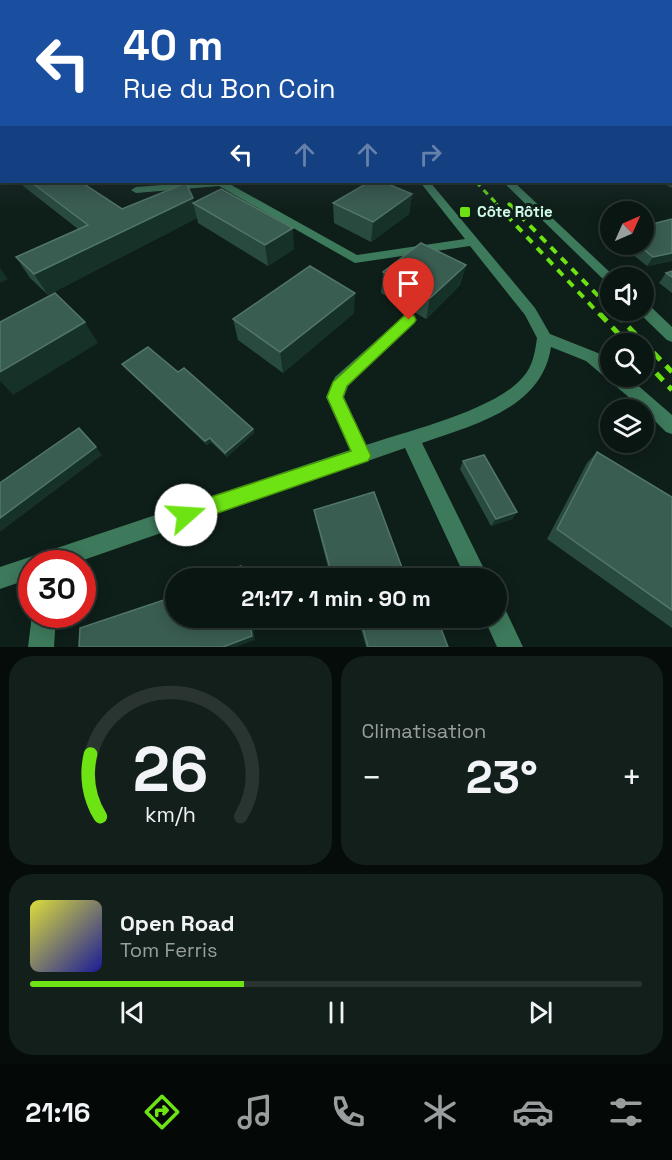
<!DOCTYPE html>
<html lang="fr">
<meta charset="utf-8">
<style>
body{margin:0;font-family:"Space Grotesk",sans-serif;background:#131f1b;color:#f1f3f6;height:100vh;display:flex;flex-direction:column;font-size:22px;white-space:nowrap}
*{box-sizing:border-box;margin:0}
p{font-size:20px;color:#999f9f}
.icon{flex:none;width:33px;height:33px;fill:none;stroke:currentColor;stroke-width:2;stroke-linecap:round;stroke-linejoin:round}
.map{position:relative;height:647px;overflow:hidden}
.side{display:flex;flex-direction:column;gap:9px;padding:9px;background:#060c0a;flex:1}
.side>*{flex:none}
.top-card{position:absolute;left:0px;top:0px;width:672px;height:183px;box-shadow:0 3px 15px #0003,0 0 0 2px #2a3532;background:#1a4fa0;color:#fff;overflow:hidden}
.needle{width:39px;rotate:45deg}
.buttons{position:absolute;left:600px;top:201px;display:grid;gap:12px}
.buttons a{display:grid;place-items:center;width:54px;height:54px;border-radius:50%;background:#0a1612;box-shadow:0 3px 15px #0003,0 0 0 2px #2a3532;font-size:30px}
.speed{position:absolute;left:18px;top:550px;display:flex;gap:12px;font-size:30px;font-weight:700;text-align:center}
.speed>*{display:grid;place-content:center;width:78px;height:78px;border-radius:50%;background:#0a1612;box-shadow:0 3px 15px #0003,0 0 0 2px #2a3532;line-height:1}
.speed .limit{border:9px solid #d22;background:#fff;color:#111}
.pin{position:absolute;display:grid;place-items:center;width:51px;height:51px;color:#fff;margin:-62px -26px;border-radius:50% 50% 50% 0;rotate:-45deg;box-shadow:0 0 6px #0007}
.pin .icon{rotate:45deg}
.me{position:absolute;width:66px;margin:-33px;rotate:71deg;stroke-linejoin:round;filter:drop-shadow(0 0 4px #0008)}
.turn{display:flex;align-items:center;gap:21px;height:126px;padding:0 24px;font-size:27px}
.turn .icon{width:78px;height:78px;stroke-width:2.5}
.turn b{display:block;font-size:42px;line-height:51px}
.lanes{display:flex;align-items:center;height:57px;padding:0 24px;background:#0003;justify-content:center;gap:30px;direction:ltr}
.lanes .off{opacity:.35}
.big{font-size:45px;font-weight:700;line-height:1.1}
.side .widget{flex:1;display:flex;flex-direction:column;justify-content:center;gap:9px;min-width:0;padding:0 21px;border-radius:24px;background:#131f1b}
.side .dial{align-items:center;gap:0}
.dial svg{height:156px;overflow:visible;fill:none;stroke:#2a3532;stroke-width:7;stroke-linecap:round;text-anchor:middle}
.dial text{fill:#f1f3f6;stroke:none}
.song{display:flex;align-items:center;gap:18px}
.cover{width:72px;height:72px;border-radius:9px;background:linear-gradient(135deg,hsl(60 70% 55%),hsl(240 70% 35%))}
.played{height:6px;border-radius:3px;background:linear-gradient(90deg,#6de313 35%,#2a3532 35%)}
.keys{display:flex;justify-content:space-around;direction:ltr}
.heat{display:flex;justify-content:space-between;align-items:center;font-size:33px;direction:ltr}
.side .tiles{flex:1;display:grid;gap:9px;grid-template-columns:1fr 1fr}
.widget:last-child{grid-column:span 2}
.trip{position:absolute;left:165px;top:568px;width:342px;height:60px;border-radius:30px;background:#0a1612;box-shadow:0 3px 15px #0003,0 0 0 2px #2a3532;font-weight:700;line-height:60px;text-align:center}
.dock{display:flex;height:96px;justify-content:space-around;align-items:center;background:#040907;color:#999f9f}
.dock .icon{width:42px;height:42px}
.dock .selected{color:#6de313}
.dock b{font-size:27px;color:#f1f3f6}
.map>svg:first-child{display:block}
</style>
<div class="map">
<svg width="672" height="647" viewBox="0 0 672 647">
<rect width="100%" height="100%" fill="#0e1e18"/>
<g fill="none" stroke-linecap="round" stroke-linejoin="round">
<path fill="#3d795b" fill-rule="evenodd" d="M2,155v7h-2v-6z
M200,182h26l131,73 108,-16 -45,-57h10l105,126 15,26 48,19 12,11v12h17l45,39v19l-6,-2 -22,-22 -58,-49 -35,-14c-9,62 -78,78 -129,96l67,136h-23l-61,-131 -333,116h-40v14l-32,11v-22l350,-117 -24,-53 9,-20 69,-61h10l2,4 -68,66 -4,11 22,48c41,-14 130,-35 157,-68 10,-11 12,-25 14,-39l-12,-23 -55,-69 -115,17 -136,-77 -83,7 -5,-3 5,-3z
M503,182h11l102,96h-6v4l-5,-1z
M644,304l5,1 23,22v15l-5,-2 -28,-27 -1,-3h6z
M496,606l9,3 18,38h-26l-13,-29h12z
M32,615h24l-2,32h-26z"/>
<path stroke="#6de313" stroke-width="3" stroke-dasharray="6 5" stroke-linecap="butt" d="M476,182l22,23
M508,203l2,2"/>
<path stroke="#6de313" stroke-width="4" stroke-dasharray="8 7" stroke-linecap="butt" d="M496,204l105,112
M509,204l101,104
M612,310l5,6"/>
<path stroke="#6de313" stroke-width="5" stroke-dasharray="10 8" stroke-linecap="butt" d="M600,314l28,30
M616,314l56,58
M644,360l28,30"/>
</g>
<path fill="#294a3f" d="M670,120h2v68l-12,-6h10z
M18,182h63l41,27 72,-7 100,47 -26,17 -70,-43 -1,-5 -149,77 -18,-17 -14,-21 62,-28z
M412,194l-3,20 -38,28 -37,-19 -1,-20z
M623,244h21l28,17 -25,5 -25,-20z
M466,265l-6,20 -34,34 -45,-26 2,-21z
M672,271v22l-13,-10 7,-10z
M354,313l-71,60 -45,-33 -5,-21z
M122,364l56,8 75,57 1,4 -27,24 -16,-15 -4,3 -82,-77z
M597,452l75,45v131l-125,-89 40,-76z
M463,461l54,51 -5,7 -21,7 -31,-57z
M314,510l90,63 18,6h-91l-16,-62z
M358,618h79l11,29h-82z"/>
<path fill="#163128" d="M0,126h2v17h-2z
M412,194l-3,20 -38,28 2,-20z
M193,198l1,6 -1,-1 4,15 -149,77 -14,-21z
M293,228l1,21 -26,17 -3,-21z
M672,253v8l-25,5 6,-9z
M466,265l-6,20 -34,34 4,-21z
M0,268l8,11 -8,4z
M355,293l-1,20 -71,60 -3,-21z
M85,322l13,21 -85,52 -13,-14v-9z
M253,429l1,4 -27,24 -2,-4z
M210,438l1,4 -4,3 -2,-4z
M96,447l6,8 -102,77v-14z
M517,512l-5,7 -21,7 5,-7z
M241,566l3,6 2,7h-3z
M249,618h3l3,22 -19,7h-13z"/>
<path fill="#3a5d51" stroke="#527669" stroke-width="1.5" d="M670,120h2v58l-2,-1z
M31,182h50l41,27 64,-26 7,15 -159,76 -18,-17 72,-32z
M369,182h14l29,12 -39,28 -40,-19z
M221,189l72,39 -28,17 -72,-42z
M672,219v34l-19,4 -16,-13h7v-18z
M421,243l45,22 -36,33 -47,-26z
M310,266l45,27 -75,59 -47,-33z
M672,271v6l-6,-4z
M55,293l30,29 -85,50v-50z
M148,347l30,25 6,-4 69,61 -28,24 -15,-15 -5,3 -83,-77z
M79,428l17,19 -96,71v-35z
M597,452l75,45v113l-115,-81z
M484,455l33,57 -21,7 -33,-58z
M374,492l30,81 13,-5 5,11h-89l-19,-69z
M241,566l2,13h-42z
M176,587v31h73l3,18 -29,11h-144l1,-19 93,-31 -1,-9z
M360,618h77l11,29h-80z"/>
<linearGradient id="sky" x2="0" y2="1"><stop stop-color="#08100d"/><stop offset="0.57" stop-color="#304148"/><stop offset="1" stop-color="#304148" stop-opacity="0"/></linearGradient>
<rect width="672" height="210" fill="url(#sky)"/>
<path fill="#6de313" stroke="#47940c" stroke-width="1.5" d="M409,315l5,1 2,4 -2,3 -67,63 -4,11 28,59 -3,5 -182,63 -7,-3 -2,-6 2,-7 7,-3 165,-54 -24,-54 6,-15 71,-66z"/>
<rect fill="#6de313" stroke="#0e1e18" stroke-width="2" x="459" y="206" width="12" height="12" rx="3"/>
<g text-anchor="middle" stroke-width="6" stroke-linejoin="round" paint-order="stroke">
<g font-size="15" font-weight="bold" fill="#cffbe8" stroke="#0e1e18" text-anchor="start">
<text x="477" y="217">Côte Rôtie</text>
</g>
</g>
</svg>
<div class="buttons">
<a><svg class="needle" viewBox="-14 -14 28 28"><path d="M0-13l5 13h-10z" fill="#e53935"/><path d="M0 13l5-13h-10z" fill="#999f9f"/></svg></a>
<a><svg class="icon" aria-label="sound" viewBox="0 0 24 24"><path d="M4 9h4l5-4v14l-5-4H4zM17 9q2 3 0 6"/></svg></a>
<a><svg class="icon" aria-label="search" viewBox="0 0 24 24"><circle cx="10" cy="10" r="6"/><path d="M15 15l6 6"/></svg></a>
<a><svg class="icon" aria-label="layers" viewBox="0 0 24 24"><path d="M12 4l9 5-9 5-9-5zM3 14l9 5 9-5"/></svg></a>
</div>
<div class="speed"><div class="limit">30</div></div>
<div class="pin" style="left:409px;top:320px;background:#d93025"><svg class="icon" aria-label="arrive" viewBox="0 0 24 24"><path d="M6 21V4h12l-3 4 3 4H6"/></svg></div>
<svg class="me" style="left:186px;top:515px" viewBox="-20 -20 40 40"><circle r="19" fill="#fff"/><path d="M0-13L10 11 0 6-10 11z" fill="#6de313"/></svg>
<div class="trip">21:17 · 1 min · 90 m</div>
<div class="top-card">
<div class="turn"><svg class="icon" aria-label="left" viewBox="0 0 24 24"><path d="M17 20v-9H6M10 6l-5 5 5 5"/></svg><div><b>40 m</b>Rue du Bon Coin</div></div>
<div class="lanes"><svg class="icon" aria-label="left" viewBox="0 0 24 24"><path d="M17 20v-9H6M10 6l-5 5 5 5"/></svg><svg class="icon off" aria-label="ahead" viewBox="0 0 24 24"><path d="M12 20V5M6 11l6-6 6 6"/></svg><svg class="icon off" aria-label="ahead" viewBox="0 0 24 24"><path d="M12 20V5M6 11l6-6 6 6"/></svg><svg class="icon off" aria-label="right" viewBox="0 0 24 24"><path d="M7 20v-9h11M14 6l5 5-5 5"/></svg></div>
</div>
</div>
<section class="side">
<div class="tiles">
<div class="widget dial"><svg viewBox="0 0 100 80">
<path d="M14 69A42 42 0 1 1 86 69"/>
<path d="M14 69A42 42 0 0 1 9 37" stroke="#6de313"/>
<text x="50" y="56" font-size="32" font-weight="700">26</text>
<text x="50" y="72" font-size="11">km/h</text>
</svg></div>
<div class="widget"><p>Climatisation</p>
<div class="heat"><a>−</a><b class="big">23°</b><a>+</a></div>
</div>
<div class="widget">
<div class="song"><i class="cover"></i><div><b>Open Road</b><p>Tom Ferris</p></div></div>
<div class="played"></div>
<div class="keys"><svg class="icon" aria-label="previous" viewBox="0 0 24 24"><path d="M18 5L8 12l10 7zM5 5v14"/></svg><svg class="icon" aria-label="pause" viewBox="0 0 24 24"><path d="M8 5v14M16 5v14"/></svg><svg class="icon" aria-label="next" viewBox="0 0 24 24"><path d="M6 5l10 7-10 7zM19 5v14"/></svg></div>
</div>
</div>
</section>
<nav class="dock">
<b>21:16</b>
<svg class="icon selected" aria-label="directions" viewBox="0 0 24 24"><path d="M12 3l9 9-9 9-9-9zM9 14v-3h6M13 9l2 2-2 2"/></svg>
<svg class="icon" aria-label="music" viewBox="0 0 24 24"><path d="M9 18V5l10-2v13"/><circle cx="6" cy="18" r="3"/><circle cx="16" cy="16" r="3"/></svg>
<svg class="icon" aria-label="phone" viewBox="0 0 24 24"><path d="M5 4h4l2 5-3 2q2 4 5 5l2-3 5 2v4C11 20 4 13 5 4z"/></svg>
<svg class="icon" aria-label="climate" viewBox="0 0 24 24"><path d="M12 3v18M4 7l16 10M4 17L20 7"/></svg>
<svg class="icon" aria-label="car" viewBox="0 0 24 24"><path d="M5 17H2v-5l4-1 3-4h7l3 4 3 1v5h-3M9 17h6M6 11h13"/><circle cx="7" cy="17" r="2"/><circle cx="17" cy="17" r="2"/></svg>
<svg class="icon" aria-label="filters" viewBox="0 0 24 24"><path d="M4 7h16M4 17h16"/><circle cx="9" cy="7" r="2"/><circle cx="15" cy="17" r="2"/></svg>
</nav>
